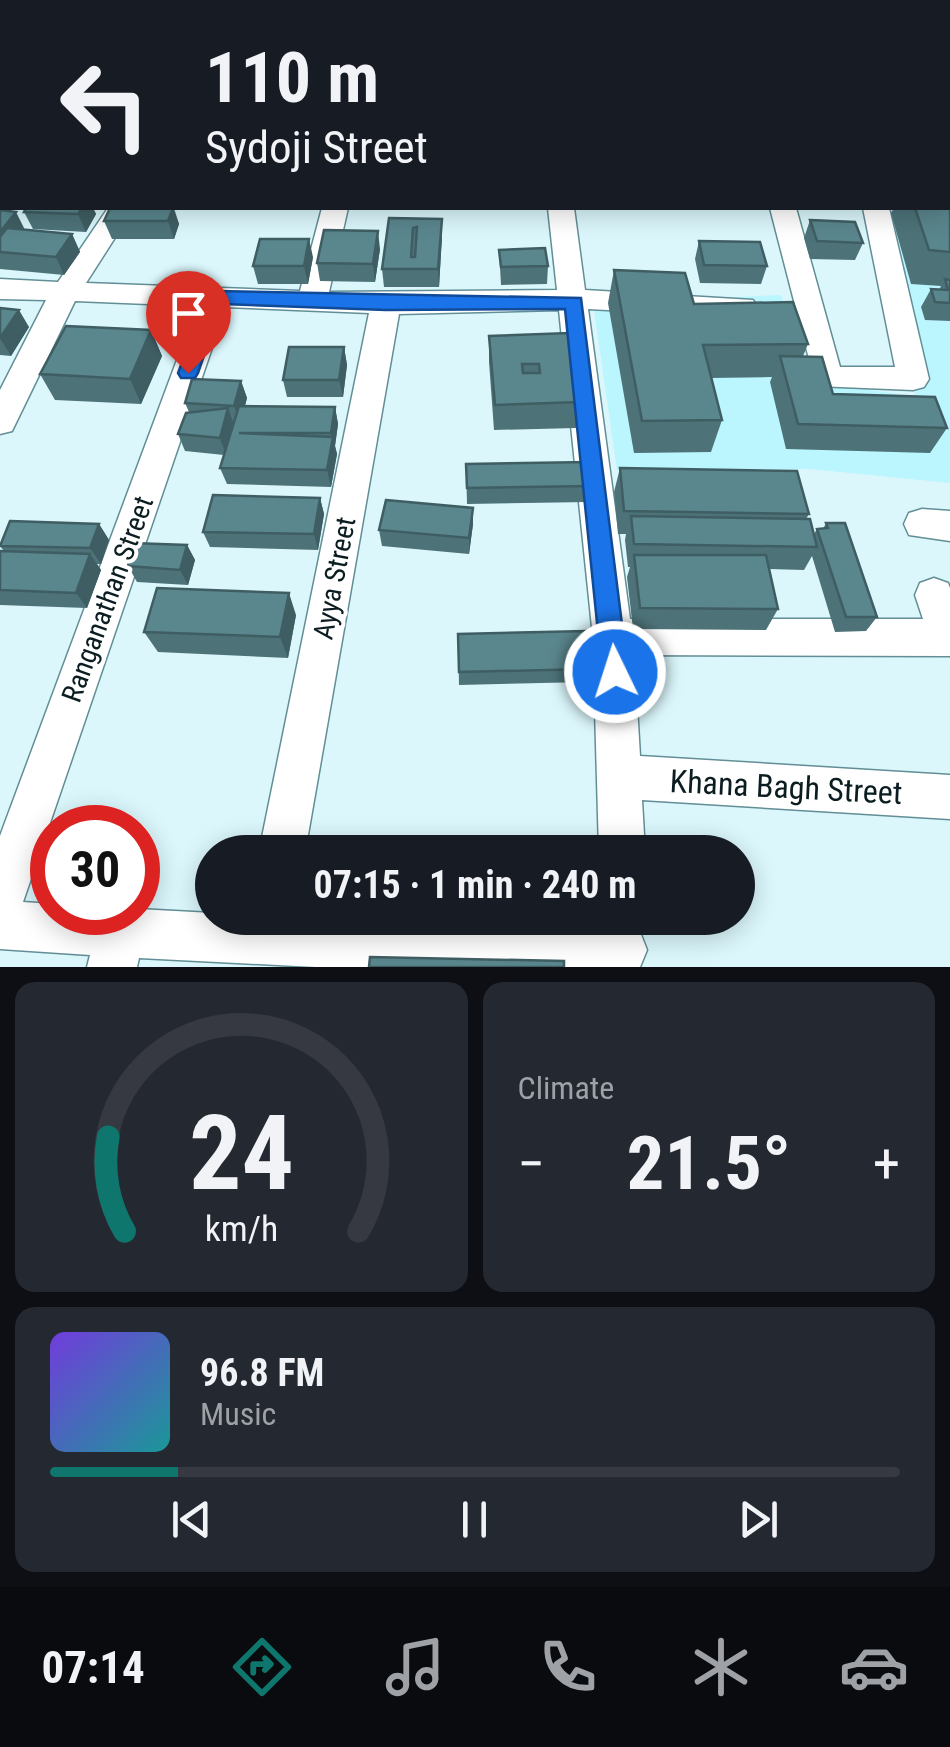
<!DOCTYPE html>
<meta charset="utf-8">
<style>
body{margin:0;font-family:"Roboto Condensed",sans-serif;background:#242831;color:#f1f3f6;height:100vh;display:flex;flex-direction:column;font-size:38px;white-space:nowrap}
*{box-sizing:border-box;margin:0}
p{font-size:32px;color:#9ea1a6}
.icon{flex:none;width:55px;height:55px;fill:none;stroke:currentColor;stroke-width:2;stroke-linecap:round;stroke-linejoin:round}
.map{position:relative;height:967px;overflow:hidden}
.side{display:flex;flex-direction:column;gap:15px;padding:15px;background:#0d0f14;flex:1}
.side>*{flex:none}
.banner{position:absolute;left:0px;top:0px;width:950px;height:210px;box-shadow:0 5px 25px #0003;background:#171b24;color:#f1f3f6;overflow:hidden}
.speed{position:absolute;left:30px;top:805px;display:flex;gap:20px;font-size:50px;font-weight:700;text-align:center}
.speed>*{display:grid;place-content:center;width:130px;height:130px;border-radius:50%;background:#171b24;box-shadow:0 5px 25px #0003;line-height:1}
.speed .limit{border:15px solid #d22;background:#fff;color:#111}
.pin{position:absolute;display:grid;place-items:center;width:85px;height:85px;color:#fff;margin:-102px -42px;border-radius:50% 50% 50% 0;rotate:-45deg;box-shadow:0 0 10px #0007}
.pin .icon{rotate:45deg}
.me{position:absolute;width:110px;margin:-55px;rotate:356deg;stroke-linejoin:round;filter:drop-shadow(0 0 8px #0008)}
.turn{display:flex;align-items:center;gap:35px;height:210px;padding:0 40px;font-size:45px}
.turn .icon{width:130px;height:130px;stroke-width:2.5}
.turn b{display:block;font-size:70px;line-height:85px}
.big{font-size:75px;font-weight:700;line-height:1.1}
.side .card{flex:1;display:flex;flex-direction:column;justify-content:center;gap:15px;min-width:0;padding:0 35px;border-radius:20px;background:#242831}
.side .dial{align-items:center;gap:0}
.dial svg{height:260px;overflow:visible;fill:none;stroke:#363941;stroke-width:7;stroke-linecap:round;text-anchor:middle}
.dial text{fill:#f1f3f6;stroke:none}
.song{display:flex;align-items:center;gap:30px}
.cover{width:120px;height:120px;border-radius:15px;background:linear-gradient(135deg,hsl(260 70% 55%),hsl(180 70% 35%))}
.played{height:10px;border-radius:5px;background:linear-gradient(90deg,#0f766e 15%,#363941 15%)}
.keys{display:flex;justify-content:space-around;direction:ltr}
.heat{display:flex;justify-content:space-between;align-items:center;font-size:55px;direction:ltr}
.side .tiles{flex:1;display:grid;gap:15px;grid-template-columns:1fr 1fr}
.card:last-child{grid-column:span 2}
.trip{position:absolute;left:195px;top:835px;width:560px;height:100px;border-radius:50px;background:#171b24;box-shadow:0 5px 25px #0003;font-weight:700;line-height:100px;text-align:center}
.dock{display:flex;height:160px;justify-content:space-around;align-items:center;background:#090b0e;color:#9ea1a6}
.dock .icon{width:70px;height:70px}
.dock .active{color:#0f766e}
.dock b{font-size:45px;color:#f1f3f6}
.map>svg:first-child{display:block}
</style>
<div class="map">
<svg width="950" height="967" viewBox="0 0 950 967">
<rect width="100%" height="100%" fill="#dbf7fc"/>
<path fill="#bbf5fe" d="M950,134v349l-140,-14 -193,1 -24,-167 188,-8 34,87 98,14 13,-20 -43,-168h65z"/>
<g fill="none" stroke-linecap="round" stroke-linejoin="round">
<defs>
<path id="minor" d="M146,0h37l1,2h-36z
M413,0h40l1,2h-39z
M756,0h20v2h-20z
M826,0h20v2h-20z
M901,0h20v2h-20z
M108,208h26l-48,75 214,8 22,-83h26l-19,84 228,-2 -9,-82h26l11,82 168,10 5,7 -5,7 -10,3 -155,-8 42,310h293l-8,-24 5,-12 14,-5 14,5 2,5v68l-316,-1 6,101 310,19v44l-308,-19 3,52h-46l-6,-215 -34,-327 -160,4 -94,538h-46l110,-539 -143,-6 -203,595 29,2v8h86v-3l74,4v5l410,7 18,7 7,18 -7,17h-324l-177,-9 -2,9h-50l3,-12 -90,-6v-113l197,-530 -122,-5 -63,130 -12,3v-44l46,-90 -46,-1v-20l58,3z
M770,208h26l44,159h55l-32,-159h26l40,171 -5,8 -11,3 -97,-4z
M922,509l28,2v30l-41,-6 -5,-11 5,-11z"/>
</defs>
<use href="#minor" stroke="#628e96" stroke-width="3"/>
<use href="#minor" fill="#fff" fill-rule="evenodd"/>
</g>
<path fill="#4d7379" d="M479,0h37l-1,2z
M517,0h61v2h-61z
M948,113h2v208l-25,-1 -4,-13 10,-18 8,1 2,-4 -30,-2 -20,-71 3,-5h54z
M0,144h2v43l-2,-1z
M26,208h79l-2,2h-9l2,4 -10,18 -53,-3 -9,-17z
M110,208h64l5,16 -5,15h-62l-8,-18z
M0,210l25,20 47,4 8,18 -16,23 -64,-6z
M389,218l53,18 -3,51h-55l-2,-18z
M810,220l53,23 -8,17 -45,-1 -6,-21z
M699,241l68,25 -6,18 -61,-1 -5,-24z
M380,249l-5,33 -55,-1 -3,-18z
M499,250l49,16 -1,18 -46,1z
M313,257l-5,27h-50l-5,-18z
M614,270l80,34 114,40 -5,12 30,38 114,34 -17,25 -144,-4 -16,-67 2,-5 -61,1 11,42 -11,32 -77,1 -26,-150z
M0,308l29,19 -18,29 -11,-1z
M151,330l11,26 -21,48 -86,-4 -15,-26z
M569,333l11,69 -4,26 -82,2 -5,-68v-26z
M344,347l3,18 -4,32h-56l-4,-17z
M241,381l6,17 -2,8 90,1 3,17 -3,22 2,8 -6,33 -104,-3 -7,-16 4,-13 -39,-4 -7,-17 11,-22 -4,-9z
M466,464l126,22 -3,16 -122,2z
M620,468l189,46 -3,5 8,15 3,-5h6l3,-6 51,94 -11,14 -31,1 -23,-76 -8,14 -35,-1 9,40 -12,21 -133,-1 -6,-52 3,-10h-2l-3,-27 1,-6h-8l-4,-42z
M320,498l4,16 -6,36 -108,-3 -7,-15z
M473,508v16l-4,30 -87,-8 -3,-16z
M99,524l10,16 -8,24h-4l4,6 -14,38 -87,-3v-54h4l-4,-5z
M187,545l8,15 -7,25 -51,-3 -9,-16z
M296,615l-8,43 -130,-6 -14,-20z
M458,634l132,35 -4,13 -127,3z"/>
<path fill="#3f5e63" d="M0,67l2,5v14l-2,2z
M82,208h11l3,6 -10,18 -8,-18z
M173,208l6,16 -5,15 -6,-18z
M16,212l9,18 -25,22v-20z
M442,219v17l-3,51 -1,-18z
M378,231l2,18 -5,33 -2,-18z
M72,234l8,18 -16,23 -8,-18z
M309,239l4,18 -5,27 -4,-18z
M19,310l10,17 -18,29 -11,-18z
M151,330l11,26 -21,48 -11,-25z
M344,347l3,18 -4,32 -4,-17z
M241,381l6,17 -7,25 -6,-17z
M335,407l3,17 -3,22 2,8 -6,33 -4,-17 5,-29 -1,-8z
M228,408l6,17 -8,30 -6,-17z
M320,498l4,16 -6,36 -4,-16z
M473,508v16l-4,30v-16z
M99,524l10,16 -8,24 -11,-16z
M187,545l8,15 -7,25 -8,-15z
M90,554l11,16 -14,38 -11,-15z
M289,593l7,22 -8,43 -8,-21z"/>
<path fill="#5a868d" stroke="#3f5e63" stroke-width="2.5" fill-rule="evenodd" d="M173,0h29l-3,2h-30z
M526,0h52v2h-13z
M691,0h66v2h-66z
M948,113h2v46h-2z
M0,144h2v26h-2z
M948,182h2v70l-21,-2 -14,-42h33z
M26,208h56l-4,6 -54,-2z
M110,208h63l-5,13h-64z
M0,210l16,2 -16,20z
M389,218l53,1 -4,50h-56zM417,227l-2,30h-4l2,-29z
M810,220l45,2 8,21 -46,-2z
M7,228l65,6 -16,23 -56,-5v-15z
M324,230l54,1 -5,33 -56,-1z
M260,239h49l-5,27h-51z
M699,241l61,1 7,24 -63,-1z
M545,248l3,18 -47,1 -2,-17z
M614,270l71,3 9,31 99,-2 15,42 -105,1 19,75 -80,1z
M945,279l5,1v23l-15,-1 -4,-13 17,1z
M0,308l19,2 -19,28z
M66,326l85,4 -21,49 -90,-5z
M569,333l11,69 -85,3 -6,-69zM522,364h17l1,9h-17z
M289,347h55l-5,33h-56z
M780,356l42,1 11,37 102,3 12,31 -149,-4z
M192,379l49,2 -7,25 -49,-3z
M239,406l96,1 -4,26h-92l94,4 -6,33 -107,-2z
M228,408l-8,30 -42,-4 8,-21z
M589,462l3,24 -125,2 -1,-24z
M620,468l177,3 12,43 -185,-3z
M213,495l107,3 -6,36 -111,-2z
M386,500l87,8 -4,30 -90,-8z
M631,516l179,3 7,28 -183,-3z
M10,521l89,3 -9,24 -90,-2z
M826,523h19l32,94h-31l-29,-88 11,-1z
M132,543l55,2 -7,25 -52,-4z
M0,551l90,3 -14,39 -76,-3z
M634,555h132l12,54 -138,-1z
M157,588l132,5 -9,44 -136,-5z
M586,631l4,38 -131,3 -1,-38z
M370,957l194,4v6h-195z"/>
<path fill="#1a73e8" stroke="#114b97" stroke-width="2.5" d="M215,291l366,7 47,374 -4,9 -9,4 -9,-4 -4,-9 -37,-363 -179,1 -164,-6 -24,69 -3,5h-14l-3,-5 28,-75z"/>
<g text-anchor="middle" stroke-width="8" stroke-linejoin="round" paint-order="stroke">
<g font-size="28" fill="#0b1d20" stroke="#fff">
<text transform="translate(334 578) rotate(-79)" y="10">Ayya Street</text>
<text transform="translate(107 599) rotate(-70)" y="10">Ranganathan Street</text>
</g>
<g font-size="32" fill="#0b1d20" stroke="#fff">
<text transform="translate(786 787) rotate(3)" y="11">Khana Bagh Street</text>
</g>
</g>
</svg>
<div class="speed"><div class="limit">30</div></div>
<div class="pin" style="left:188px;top:373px;background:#d93025"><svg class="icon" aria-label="arrive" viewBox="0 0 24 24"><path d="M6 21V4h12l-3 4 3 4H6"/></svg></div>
<svg class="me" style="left:615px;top:672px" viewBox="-20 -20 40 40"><circle r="17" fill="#1a73e8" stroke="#fff" stroke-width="3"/><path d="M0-11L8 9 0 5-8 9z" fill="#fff"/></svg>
<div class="trip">07:15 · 1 min · 240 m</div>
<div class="banner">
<div class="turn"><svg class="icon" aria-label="left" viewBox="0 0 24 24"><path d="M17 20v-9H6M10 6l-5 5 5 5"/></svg><div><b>110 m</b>Sydoji Street</div></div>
</div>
</div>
<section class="side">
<div class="tiles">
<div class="card dial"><svg viewBox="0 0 100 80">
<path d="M14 69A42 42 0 1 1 86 69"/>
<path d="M14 69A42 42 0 0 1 9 40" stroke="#0f766e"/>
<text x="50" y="56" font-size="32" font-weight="700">24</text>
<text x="50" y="72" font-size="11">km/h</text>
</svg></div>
<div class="card"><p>Climate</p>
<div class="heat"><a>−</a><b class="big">21.5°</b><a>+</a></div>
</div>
<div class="card">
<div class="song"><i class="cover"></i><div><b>96.8 FM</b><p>Music</p></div></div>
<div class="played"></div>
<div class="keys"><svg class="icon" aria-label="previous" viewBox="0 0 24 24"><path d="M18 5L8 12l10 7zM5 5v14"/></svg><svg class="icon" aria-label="pause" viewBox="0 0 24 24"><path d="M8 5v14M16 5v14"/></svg><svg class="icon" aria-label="next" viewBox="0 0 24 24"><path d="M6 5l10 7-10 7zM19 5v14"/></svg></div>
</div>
</div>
</section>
<nav class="dock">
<b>07:14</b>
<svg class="icon active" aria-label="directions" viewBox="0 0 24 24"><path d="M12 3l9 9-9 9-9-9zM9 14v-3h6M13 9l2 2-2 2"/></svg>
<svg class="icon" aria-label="music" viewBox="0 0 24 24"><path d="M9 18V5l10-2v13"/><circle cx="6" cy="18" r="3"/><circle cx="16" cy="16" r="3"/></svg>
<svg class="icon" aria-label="phone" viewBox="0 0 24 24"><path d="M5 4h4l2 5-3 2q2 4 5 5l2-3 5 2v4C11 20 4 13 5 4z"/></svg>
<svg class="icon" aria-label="climate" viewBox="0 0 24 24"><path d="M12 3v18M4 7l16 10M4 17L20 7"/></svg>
<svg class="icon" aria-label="car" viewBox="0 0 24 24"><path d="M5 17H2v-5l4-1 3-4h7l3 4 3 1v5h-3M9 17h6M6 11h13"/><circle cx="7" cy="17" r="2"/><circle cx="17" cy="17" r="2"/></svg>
</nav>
